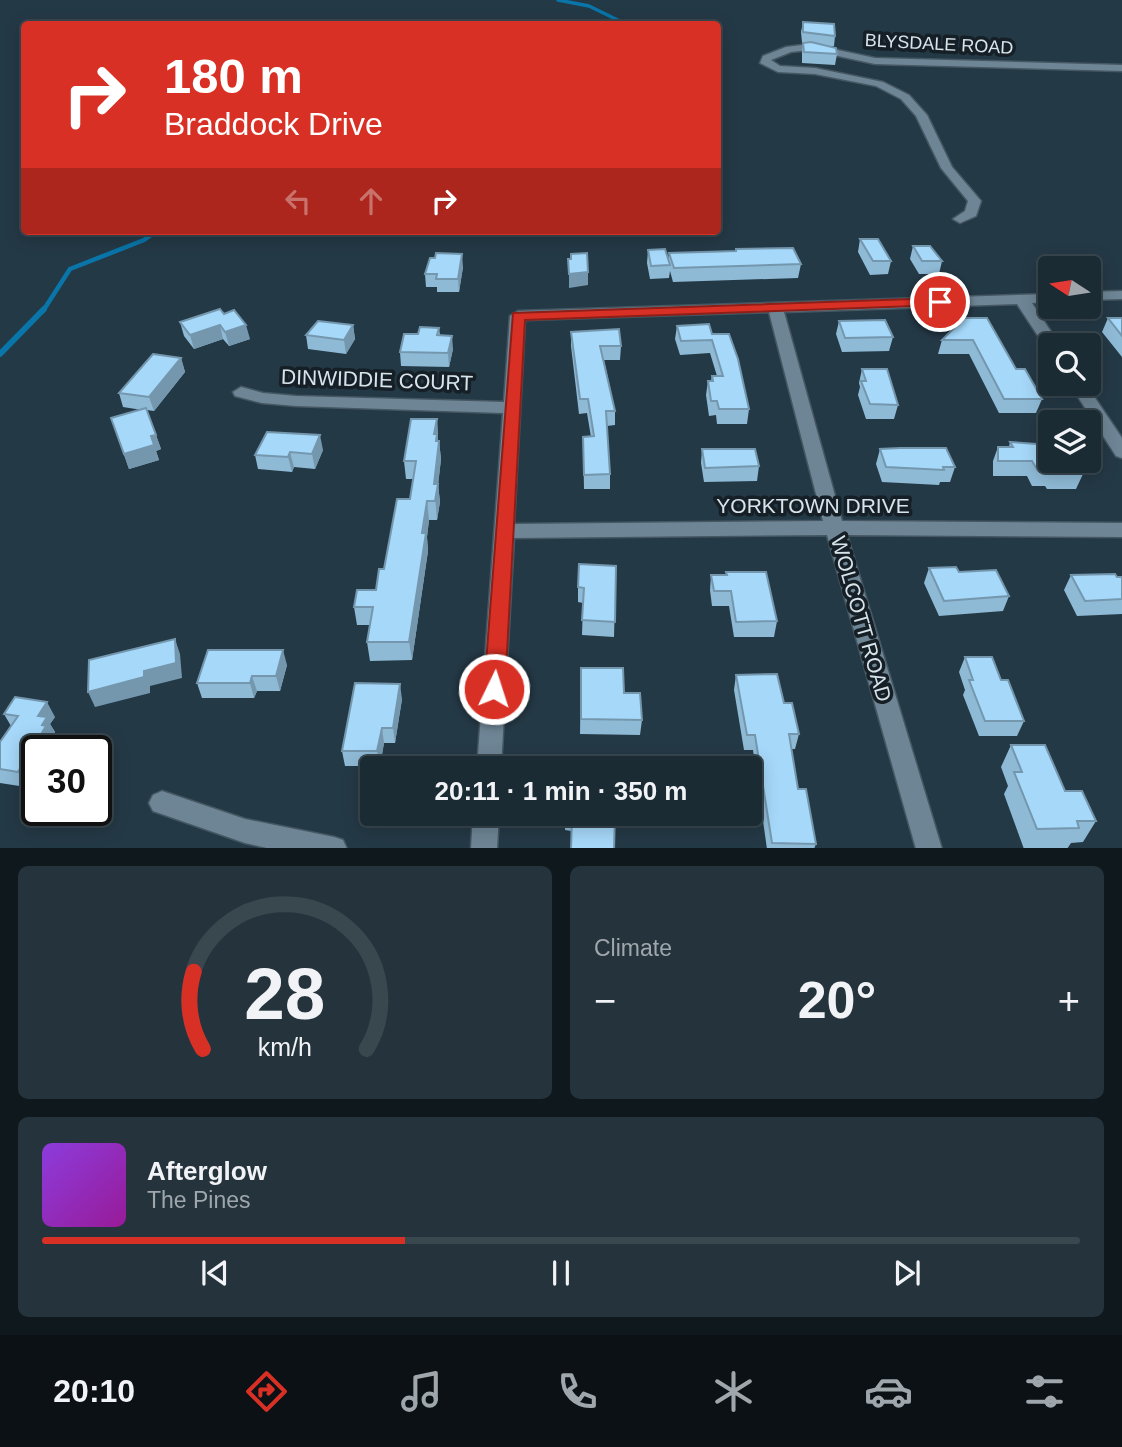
<!DOCTYPE html>
<meta charset="utf-8">
<style>
body{margin:0;font-family:Arial,sans-serif;background:#24333c;color:#f1f3f6;height:100vh;display:flex;flex-direction:column;font-size:26px;white-space:nowrap}
*{box-sizing:border-box;margin:0}
p{font-size:23px;color:#a0a7ac}
.icon{flex:none;width:38px;height:38px;fill:none;stroke:currentColor;stroke-width:2;stroke-linecap:round;stroke-linejoin:round}
.map{position:relative;height:848px;overflow:hidden}
.sheet{display:flex;flex-direction:column;gap:18px;padding:18px;background:#0f181d;flex:1}
.sheet>*{flex:none}
.guide{position:absolute;left:21px;top:21px;width:700px;height:214px;border-radius:7px;box-shadow:0 4px 18px #0003,0 0 0 2px #39474f;background:#d93025;color:#fff;overflow:hidden}
.needle{width:46px;rotate:282deg}
.tools{position:absolute;left:1038px;top:256px;display:grid;gap:14px}
.tools a{display:grid;place-items:center;width:63px;height:63px;border-radius:7px;background:#1b2b34;box-shadow:0 4px 18px #0003,0 0 0 2px #39474f;font-size:35px}
.speed{position:absolute;left:21px;top:735px;display:flex;gap:14px;font-size:35px;font-weight:700;text-align:center}
.speed>*{display:grid;place-content:center;width:91px;height:91px;border-radius:50%;background:#1b2b34;box-shadow:0 4px 18px #0003,0 0 0 2px #39474f;line-height:1}
.speed .limit{border:4px solid #111;border-radius:10px;background:#fff;color:#111}
.pin{position:absolute;display:grid;place-items:center;width:60px;height:60px;color:#fff;margin:-30px;border:4px solid #fff;border-radius:50%;box-shadow:0 2px 7px #0007}
.me{position:absolute;width:77px;margin:-38px;rotate:4deg;stroke-linejoin:round;filter:drop-shadow(0 0 5px #0008)}
.turn{display:flex;align-items:center;gap:24px;height:147px;padding:0 28px;font-size:32px}
.turn .icon{width:91px;height:91px;stroke-width:2.5}
.turn b{display:block;font-size:49px;line-height:60px}
.lanes{display:flex;align-items:center;height:66px;padding:0 28px;background:#0003;justify-content:center;gap:35px;direction:ltr}
.lanes .off{opacity:.35}
.big{font-size:52px;font-weight:700;line-height:1.1}
.sheet .tile{flex:1;display:flex;flex-direction:column;justify-content:center;gap:10px;min-width:0;padding:0 24px;border-radius:10px;background:#24333c}
.sheet .dial{align-items:center;gap:0}
.dial svg{height:182px;overflow:visible;fill:none;stroke:#39474f;stroke-width:7;stroke-linecap:round;text-anchor:middle}
.dial text{fill:#f1f3f6;stroke:none}
.song{display:flex;align-items:center;gap:21px}
.cover{width:84px;height:84px;border-radius:10px;background:linear-gradient(135deg,hsl(270 70% 55%),hsl(300 70% 35%))}
.played{height:7px;border-radius:4px;background:linear-gradient(90deg,#d93025 35%,#39474f 35%)}
.keys{display:flex;justify-content:space-around;direction:ltr}
.heat{display:flex;justify-content:space-between;align-items:center;font-size:38px;direction:ltr}
.sheet .tiles{flex:1;display:grid;gap:18px;grid-template-columns:1fr 1fr}
.tile:last-child{grid-column:span 2}
.trip{position:absolute;left:360px;top:756px;width:402px;height:70px;border-radius:7px;background:#1b2b34;box-shadow:0 4px 18px #0003,0 0 0 2px #39474f;font-weight:700;line-height:70px;text-align:center}
.tabs{display:flex;height:112px;justify-content:space-around;align-items:center;background:#0b1115;color:#a0a7ac}
.tabs .icon{width:49px;height:49px}
.tabs .selected{color:#d93025}
.tabs b{font-size:32px;color:#f1f3f6}
.map>svg:first-child{display:block}
</style>
<div class="map">
<svg width="1122" height="849" viewBox="0 0 1122 849">
<rect width="100%" height="100%" fill="#243946"/>
<g fill="none" stroke-linecap="round" stroke-linejoin="round">
<path stroke="#0975a8" stroke-width="3.5" d="M558,0l31,6 37,18"/>
<path stroke="#0975a8" stroke-width="4.5" d="M43,311l27,-42 74,-29 13,-9"/>
<path stroke="#0975a8" stroke-width="6" d="M0,354l44,-45"/>
<defs>
<path id="minor" d="M810,44l65,14 247,7v6l-247,-7 -65,-14 -19,2 -20,8 9,6 35,2 68,14 26,13 18,20 25,52 29,34 -5,15 -16,7 -7,-4 12,-8 3,-10 -27,-33 -25,-52 -15,-17 -25,-13 -61,-12 -37,-2 -18,-9 3,-7 23,-9z
M1122,291v8l-34,1v-8z
M1050,294v8l-18,1 28,42h-10v4l-4,-1 -29,-44 -233,8 58,209 280,2v14l-275,-2 95,314h-26l-89,-314 -313,3 -13,230h-24l26,-355 -207,-7 -34,-3 -27,-7 -2,-4 8,-5 22,6 33,3 208,6 6,-86 8,-5zM769,312l54,209 -309,3 11,-204z
M1069,383h16l37,55v20l-6,-2z
M162,791l83,28 89,18 9,3 4,9h-76l-26,-6 -92,-32 -4,-8 4,-8z
M473,814h26l-2,35h-26z"/>
</defs>
<use href="#minor" stroke="#445762" stroke-width="3"/>
<use href="#minor" fill="#6e8595" fill-rule="evenodd"/>
</g>
<path fill="#8fbad6" d="M803,22l32,14 -1,10h-7l10,8 -2,11 -33,-2v-10l1,-10h2l-3,-1 -1,-10z
M860,239l31,22 -3,13 -18,1 -12,-23z
M913,246l29,15 -3,13h-20l-9,-15z
M736,249l65,15 -3,14 -125,4 -3,-11 -1,7 -19,1 -3,-16 1,-13 20,10 1,-7 67,-2z
M463,267l-4,25h-22v-5h-11l-1,-13z
M220,309l30,30 -21,7 -6,-7 -29,10 -10,-13 -4,-14z
M964,318l52,51 26,30 -6,14h-37l-30,-59h-31l4,-14z
M1108,318h14v39l-20,-25z
M839,321l54,16 -4,14 -47,1 -6,-18z
M353,325l2,14 -9,15 -38,-5 -2,-14z
M677,326l35,8 37,75 -2,15h-30l-1,-9 -7,1 -3,-21 2,-14h3l1,-5h5l-7,-23 -30,2 -5,-16z
M439,328l1,7 13,14 -4,18 -48,-1 -1,-14 18,-18z
M571,332l50,14 -1,14h-16l11,51v14l-8,1 3,48v15h-26l-1,-52h8l-4,-24 -8,1 -8,-68z
M181,358l4,14 -31,39 -7,-1 14,39 -5,2 3,9 -30,9 -18,-51 31,-8 -19,-3 -4,-14z
M862,369l36,36 -4,14h-28l-8,-24 2,-8 -1,-4z
M437,419l1,18v4h1l2,18 -3,25 2,18 -3,18h-8l-2,17 1,14 -16,109 -42,1 -3,-19 3,-17h-13l-3,-18 22,-17 34,-91 4,-20h-8l-2,-18z
M1010,442l73,32 -7,15h-29l-2,-3h-13l-5,-10h-34v-15l5,-14h11z
M702,449l57,17 -2,15 -53,1 -3,-19z
M880,449l75,18 -5,15h-10l-1,3 -57,-3 -6,-18z
M323,450l-8,19 -21,-2 -2,5 -34,-3 -3,-14z
M616,566l-2,71 -32,-2 1,-32 -5,-1v-15z
M929,568l80,28 -6,15 -64,5 -15,-33z
M726,572l51,49 -3,16h-40l-5,-31h-17l-2,-16 1,-15h15z
M1071,575l51,2v37l-45,2 -13,-26z
M965,657l36,23 23,41 -7,15h-38l-16,-41 2,-5 -6,-18z
M287,665l-7,26h-23l-3,7h-52l-5,-15z
M581,668l43,25 18,27 -2,15 -60,-1z
M736,675l48,28 15,31 -4,15h-4l7,40 18,55 -2,5h-47l-14,-99h-9l-10,-60z
M402,699l-7,44h-11l-4,23h-35l-3,-15z
M4,714l51,3 -5,7 5,8 -3,5 2,4 -6,10h-11l-11,36 -26,-4v-41l11,-16z
M1011,745l54,46 31,30 -13,21 -12,1 -4,6h-43l-20,-55 4,-8 -7,-19z
M565,814h50l-44,17 -6,-1z"/>
<path fill="#7497ae" d="M462,254l1,13 -4,25 -1,-13z
M588,272v13l-19,3v-14z
M220,325l3,14 -29,10 -4,-14z
M246,325l4,14 -21,7 -4,-14z
M353,325l2,14 -9,15 -2,-14z
M452,336l1,13 -4,18 -1,-14z
M181,358l4,14 -31,39 -5,-14z
M437,419l1,18v5l1,-1 2,18 -3,28v-3l2,18 -3,18 -3,-36v-50z
M156,435l5,14 -5,2 3,9 -30,9 -5,-15 27,-18z
M320,435l3,15 -8,19 -3,-15z
M290,452l4,15 -2,5 -4,-15z
M427,501l2,19 -2,17 1,14 -16,109 -3,-18z
M175,639l5,15 2,24 -32,8v7l-55,14 -7,-15z
M283,650l4,15 -7,26 -4,-15z
M252,676l5,15 -3,7 -4,-15z
M400,684l2,15 -7,44 -2,-15z
M47,702l8,15 -5,7 5,8 -3,5 2,4 -6,10h-11v19l-11,17 -8,-15 20,-56z
M382,728l2,15 -4,23 -3,-15z"/>
<path fill="#a6d8f9" stroke="#7497ae" stroke-width="2" d="M803,22l31,2 1,12 -32,-4z
M811,42l25,6 1,6 -33,-2 -1,-9z
M860,239h18l13,22h-18z
M913,246h17l12,15h-20z
M793,248l8,16 -127,4 -5,-15 67,-2v-2z
M665,249l5,16 -19,1 -3,-16z
M436,253l26,1 -4,25h-22l1,-5h-12l5,-16h5z
M587,253l1,19 -19,2 -1,-15h3v-5z
M220,309l4,5 10,-4 12,15 -21,7 -5,-7 -30,10 -10,-13z
M964,318h23l29,51h9l17,30h-38l-31,-59h-31z
M1108,318h14v18z
M885,320l8,17 -48,1 -6,-17z
M318,321l35,4 -9,15 -38,-5z
M709,324l3,10h17l9,25 11,50h-30l-2,-8h-6l-3,-20h5l-1,-5h11l-11,-36 -31,1 -4,-15z
M420,327l19,1 -2,7 15,1 -4,17 -48,-1 4,-18h14z
M619,329l2,17h-21l15,65h-9l4,63 -26,1 -1,-38 11,-1 -6,-37h-8l-9,-67z
M153,354l28,4 -32,39 -30,-4z
M862,369h25l11,36 -28,-1 -9,-23h5z
M146,408l10,27 -5,1 3,9 -30,9 -13,-36z
M411,419h26l-3,15h3l-1,7h3l-5,43h4l-3,17h-8l-5,32h4l-17,109h-42l6,-35h-19l3,-17h19l3,-21h5l13,-70h13l6,-38h-12z
M267,432l53,3 -8,19 -22,-2 -2,5 -33,-2z
M1010,442l40,3v15h24l9,14h-30l-2,-3h-13l-6,-10h-34v-14h15z
M900,448h46l9,19h-12l1,3 -58,-3 -6,-18z
M702,449h53l4,17 -54,2z
M579,564l37,2 -1,56 -33,-2 2,-32 -6,-1z
M956,567l3,5 37,-2 13,26 -65,5 -15,-33z
M726,572h40l11,49 -41,1 -5,-31h-17l-3,-16h16z
M1115,574l2,3h5v22l-37,2 -14,-26z
M175,639l1,24 -32,8v6l-56,15 1,-32z
M208,650h75l-7,26h-24l-2,7h-53z
M965,657h27l9,23h7l16,41h-39l-16,-41h4z
M581,668h42l1,25h16l2,27 -61,-1z
M777,674l7,29h8l7,31h-10l9,55h8l10,55 -44,-1 -17,-108h-8l-11,-60z
M355,683l45,1 -7,44h-11l-5,23h-35z
M15,697l32,5 -9,14 9,1 -5,8 4,1 -28,46 -18,-3v-27l18,-26 -14,-2z
M1011,745h34l20,46h17l14,30h-19l2,7 -42,1 -23,-57h8z
M575,762l36,2v4h-37z
M565,814h50l-1,35h-43l1,-33h-7z"/>
<path fill="#d93025" stroke="#8d1f18" stroke-width="2" d="M940,298l6,4 -2,3 -419,15 -20,369 -3,6 -8,3 -7,-3 -3,-6 29,-376z"/>
<g text-anchor="middle" stroke-width="7" stroke-linejoin="round" paint-order="stroke">
<g font-size="18" fill="#d7e4ec" stroke="#151f25">
<text transform="translate(939 44) rotate(3)" y="6">BLYSDALE ROAD</text>
</g>
<g font-size="21" fill="#d7e4ec" stroke="#151f25">
<text transform="translate(377 380) rotate(2)" y="7">DINWIDDIE COURT</text>
<text x="813" y="513">YORKTOWN DRIVE</text>
<text transform="translate(861 619) rotate(74)" y="7">WOLCOTT ROAD</text>
</g>
</g>
</svg>
<div class="tools">
<a><svg class="needle" viewBox="-14 -14 28 28"><path d="M0-13l5 13h-10z" fill="#e53935"/><path d="M0 13l5-13h-10z" fill="#a0a7ac"/></svg></a>
<a><svg class="icon" aria-label="search" viewBox="0 0 24 24"><circle cx="10" cy="10" r="6"/><path d="M15 15l6 6"/></svg></a>
<a><svg class="icon" aria-label="layers" viewBox="0 0 24 24"><path d="M12 4l9 5-9 5-9-5zM3 14l9 5 9-5"/></svg></a>
</div>
<div class="speed"><div class="limit">30</div></div>
<div class="pin" style="left:940px;top:302px;background:#d93025"><svg class="icon" aria-label="arrive" viewBox="0 0 24 24"><path d="M6 21V4h12l-3 4 3 4H6"/></svg></div>
<svg class="me" style="left:494px;top:689px" viewBox="-20 -20 40 40"><circle r="17" fill="#d93025" stroke="#fff" stroke-width="3"/><path d="M0-11L8 9 0 5-8 9z" fill="#fff"/></svg>
<div class="trip">20:11 · 1 min · 350 m</div>
<div class="guide">
<div class="turn"><svg class="icon" aria-label="right" viewBox="0 0 24 24"><path d="M7 20v-9h11M14 6l5 5-5 5"/></svg><div><b>180 m</b>Braddock Drive</div></div>
<div class="lanes"><svg class="icon off" aria-label="left" viewBox="0 0 24 24"><path d="M17 20v-9H6M10 6l-5 5 5 5"/></svg><svg class="icon off" aria-label="ahead" viewBox="0 0 24 24"><path d="M12 20V5M6 11l6-6 6 6"/></svg><svg class="icon" aria-label="right" viewBox="0 0 24 24"><path d="M7 20v-9h11M14 6l5 5-5 5"/></svg></div>
</div>
</div>
<section class="sheet">
<div class="tiles">
<div class="tile dial"><svg viewBox="0 0 100 80">
<path d="M14 69A42 42 0 1 1 86 69"/>
<path d="M14 69A42 42 0 0 1 10 35" stroke="#d93025"/>
<text x="50" y="56" font-size="32" font-weight="700">28</text>
<text x="50" y="72" font-size="11">km/h</text>
</svg></div>
<div class="tile"><p>Climate</p>
<div class="heat"><a>−</a><b class="big">20°</b><a>+</a></div>
</div>
<div class="tile">
<div class="song"><i class="cover"></i><div><b>Afterglow</b><p>The Pines</p></div></div>
<div class="played"></div>
<div class="keys"><svg class="icon" aria-label="previous" viewBox="0 0 24 24"><path d="M18 5L8 12l10 7zM5 5v14"/></svg><svg class="icon" aria-label="pause" viewBox="0 0 24 24"><path d="M8 5v14M16 5v14"/></svg><svg class="icon" aria-label="next" viewBox="0 0 24 24"><path d="M6 5l10 7-10 7zM19 5v14"/></svg></div>
</div>
</div>
</section>
<nav class="tabs">
<b>20:10</b>
<svg class="icon selected" aria-label="directions" viewBox="0 0 24 24"><path d="M12 3l9 9-9 9-9-9zM9 14v-3h6M13 9l2 2-2 2"/></svg>
<svg class="icon" aria-label="music" viewBox="0 0 24 24"><path d="M9 18V5l10-2v13"/><circle cx="6" cy="18" r="3"/><circle cx="16" cy="16" r="3"/></svg>
<svg class="icon" aria-label="phone" viewBox="0 0 24 24"><path d="M5 4h4l2 5-3 2q2 4 5 5l2-3 5 2v4C11 20 4 13 5 4z"/></svg>
<svg class="icon" aria-label="climate" viewBox="0 0 24 24"><path d="M12 3v18M4 7l16 10M4 17L20 7"/></svg>
<svg class="icon" aria-label="car" viewBox="0 0 24 24"><path d="M5 17H2v-5l4-1 3-4h7l3 4 3 1v5h-3M9 17h6M6 11h13"/><circle cx="7" cy="17" r="2"/><circle cx="17" cy="17" r="2"/></svg>
<svg class="icon" aria-label="filters" viewBox="0 0 24 24"><path d="M4 7h16M4 17h16"/><circle cx="9" cy="7" r="2"/><circle cx="15" cy="17" r="2"/></svg>
</nav>
